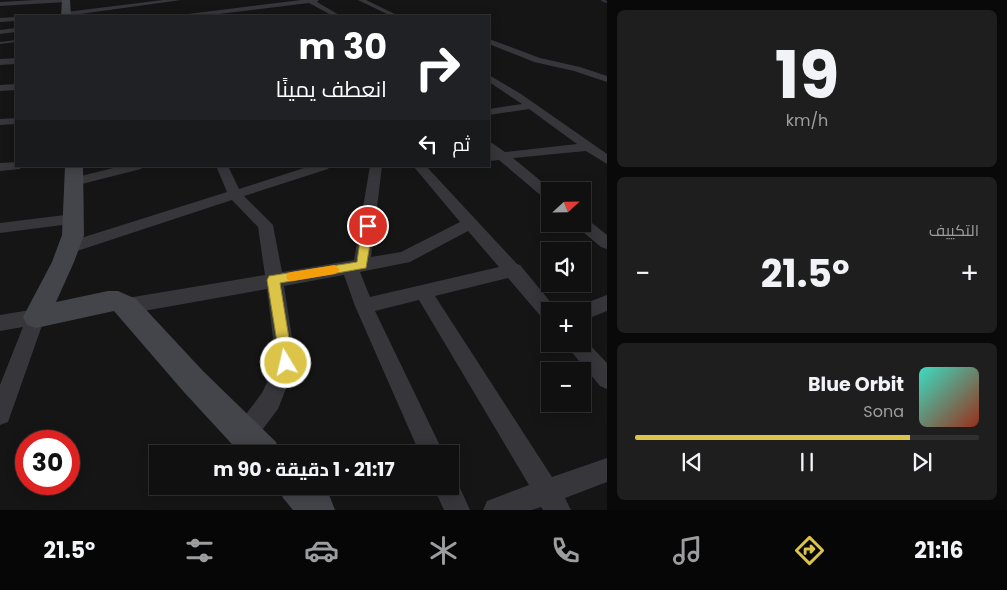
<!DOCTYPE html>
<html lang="ar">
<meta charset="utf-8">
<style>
body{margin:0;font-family:Poppins,Cairo,sans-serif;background:#1e1e1e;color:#f1f3f6;direction:rtl;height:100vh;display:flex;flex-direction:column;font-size:19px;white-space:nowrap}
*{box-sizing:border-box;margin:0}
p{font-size:16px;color:#9c9d9f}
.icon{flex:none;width:28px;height:28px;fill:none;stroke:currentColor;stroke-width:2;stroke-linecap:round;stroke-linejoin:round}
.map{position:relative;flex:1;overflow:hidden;direction:ltr}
.sheet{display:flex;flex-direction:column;gap:10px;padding:10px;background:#090909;width:400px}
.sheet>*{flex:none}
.guide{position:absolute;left:15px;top:15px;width:475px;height:152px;border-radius:0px;box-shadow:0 2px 12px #0003,0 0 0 1px #303030;direction:rtl;background:#202124;color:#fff;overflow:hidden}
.needle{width:32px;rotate:68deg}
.fabs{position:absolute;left:541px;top:182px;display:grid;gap:10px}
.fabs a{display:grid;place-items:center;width:50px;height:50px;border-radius:0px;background:#101010;box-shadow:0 2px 12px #0003,0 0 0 1px #303030;font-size:25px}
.speed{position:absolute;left:15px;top:430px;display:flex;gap:10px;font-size:25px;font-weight:700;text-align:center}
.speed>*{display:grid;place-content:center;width:65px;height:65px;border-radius:50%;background:#101010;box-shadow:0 2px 12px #0003,0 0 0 1px #303030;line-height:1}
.speed .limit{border:8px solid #d22;background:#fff;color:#111}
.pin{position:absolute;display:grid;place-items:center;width:42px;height:42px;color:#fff;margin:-21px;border:2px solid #fff;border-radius:50%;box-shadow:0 1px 5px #0007}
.me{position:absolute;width:55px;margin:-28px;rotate:351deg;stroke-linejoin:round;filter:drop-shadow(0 0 4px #0008)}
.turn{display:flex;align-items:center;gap:18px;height:105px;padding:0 20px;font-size:22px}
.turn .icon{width:65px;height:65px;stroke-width:2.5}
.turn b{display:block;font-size:35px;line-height:42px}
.then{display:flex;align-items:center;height:48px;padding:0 20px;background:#0003;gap:10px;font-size:19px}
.big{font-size:38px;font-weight:700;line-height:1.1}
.sheet .tile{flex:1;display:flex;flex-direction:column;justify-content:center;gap:8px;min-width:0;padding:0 18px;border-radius:8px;background:#1e1e1e}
.sheet .dial{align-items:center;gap:0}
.dial b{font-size:65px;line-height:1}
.song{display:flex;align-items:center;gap:15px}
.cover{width:60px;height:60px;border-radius:8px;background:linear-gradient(135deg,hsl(170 70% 55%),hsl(10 70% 35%))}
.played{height:5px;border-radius:2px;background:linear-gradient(90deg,#dbc448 80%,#303030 80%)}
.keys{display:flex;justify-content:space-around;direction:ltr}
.heat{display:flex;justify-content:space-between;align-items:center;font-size:28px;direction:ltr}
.trip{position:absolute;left:149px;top:445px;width:310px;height:50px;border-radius:0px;background:#101010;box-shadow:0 2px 12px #0003,0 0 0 1px #303030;font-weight:700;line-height:50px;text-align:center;direction:rtl}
.menu{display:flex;height:80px;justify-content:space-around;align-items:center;background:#060606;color:#9c9d9f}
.menu .icon{width:35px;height:35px}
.menu .on{color:#dbc448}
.menu b{font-size:22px;color:#f1f3f6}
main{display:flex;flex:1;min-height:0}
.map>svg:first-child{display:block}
</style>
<main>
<section class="sheet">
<div class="tile dial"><b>19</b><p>km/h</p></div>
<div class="tile"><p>التكييف</p>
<div class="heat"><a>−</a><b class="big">21.5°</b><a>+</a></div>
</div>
<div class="tile">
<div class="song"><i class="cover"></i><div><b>Blue Orbit</b><p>Sona</p></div></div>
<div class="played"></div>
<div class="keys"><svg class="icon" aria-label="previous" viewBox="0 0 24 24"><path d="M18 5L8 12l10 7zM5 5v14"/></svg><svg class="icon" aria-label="pause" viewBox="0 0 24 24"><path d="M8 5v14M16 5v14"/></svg><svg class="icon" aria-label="next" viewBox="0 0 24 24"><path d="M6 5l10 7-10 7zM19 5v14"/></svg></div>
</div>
</section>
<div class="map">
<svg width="607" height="510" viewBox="0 0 607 510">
<rect width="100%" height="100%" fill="#151516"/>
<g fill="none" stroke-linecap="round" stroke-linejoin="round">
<path stroke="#30353d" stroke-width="2" d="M602,0l5,2"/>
<path fill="#36363b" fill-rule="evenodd" d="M16,40v2l-16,2v-2z"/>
<path fill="#36363b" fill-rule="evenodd" d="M35,0h34l-3,2 -66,4v-4z
M163,0h18l-115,16 -3,-2 3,-2z
M301,0h18l-2,2 24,14h-8l-24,-13 -107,13h-17l3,-2z
M358,0h8l33,16h-8z
M16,17v4l-16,1v-4z
M16,28v4l-16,2v-4z
M489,39l51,19 40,9 27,9v6l-33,-11 -40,-9 -45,-18z
M16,58v6l-16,1v-6z
M489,75l32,19 86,60v10l-21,-13 -73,7 40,33h-3v9l-5,-1 -46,-39 -10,1v-8h2l-2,-2v-10l16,11 72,-8 -48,-35 -40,6v-6l33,-5 -33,-22z
M16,84v6l-16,1v-6z
M16,118v6l-16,1v-6z
M16,162v4h6l-2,3 -20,2v-8z
M121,166h22l-2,3 -67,17 -7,-4 2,-3z
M216,166h12l11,23 71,-23h20l-2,3 -84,27 29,29 9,47 72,-12 16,-94h12l-11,91 30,-5 59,-30 -46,-55 12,-1 91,98 3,1 38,46h-8v10l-7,-2 -35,-41 -73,18 117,181 55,-19v24l-42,16 6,12h-28l-2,-3 -9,3h-49l4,-9 42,-16 -110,-185 -44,11 69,143h-24l-65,-148 -11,-31 -60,11 12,77 -18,46 -25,33 -8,4 -8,-4 -4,-8 4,-8 25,-33 14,-30 -9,-74 -140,25 -6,-3 -3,-5 3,-5 6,-3 138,-23 -7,-48 -26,-27 -164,54 -6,-2 -2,-4 2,-4 165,-52zM468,231l31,36 -129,30 -10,-25 50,-10z
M73,214l5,1 2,4 -2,4 -78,10v-10z
M582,218l5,1 20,16v14l-6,-2 -24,-20 -2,-3h7z
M607,295v16l-25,10v-10h-8l1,-4z
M36,309l7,2 2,6 -37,105 -8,3v-40l23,-58 -23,4v-16z
M582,337l25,26v26l-7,-3 -30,-36 -3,-6h15z
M450,475l5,2 15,33h-26l-11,-24h17z"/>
<path fill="#44454a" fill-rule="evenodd" d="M62,0h8l1,16h-10z
M65,166h18l1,69 -10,27 -18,40 52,-11h10l18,8 67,72 73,71 5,12h-40l-58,-63 -69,-80 -78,17 -9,-3 -4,-8 29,-55 10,-27z
M278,486h42l10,11 5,13h-42l-10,-12z"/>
</g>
<path fill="#dbc448" stroke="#8e7f2f" d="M368,222l5,4 -7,42 -86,15 13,80 -2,4 -5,2 -5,-2 -14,-87 2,-4 88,-14 5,-36z"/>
<path fill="#f59e0b" d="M335,265l5,5 -5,4 -43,7 -4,-1 -2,-3 2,-4 4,-1z"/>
</svg>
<div class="fabs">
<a><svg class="needle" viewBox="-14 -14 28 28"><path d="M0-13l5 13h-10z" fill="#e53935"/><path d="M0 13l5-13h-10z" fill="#9c9d9f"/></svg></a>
<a><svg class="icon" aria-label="sound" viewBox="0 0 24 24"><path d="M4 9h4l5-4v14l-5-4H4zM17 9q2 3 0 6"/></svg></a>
<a>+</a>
<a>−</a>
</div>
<div class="speed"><div class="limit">30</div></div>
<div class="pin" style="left:368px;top:226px;background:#d93025"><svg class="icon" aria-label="arrive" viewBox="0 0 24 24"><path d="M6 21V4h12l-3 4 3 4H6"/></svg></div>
<svg class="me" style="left:286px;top:363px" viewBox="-20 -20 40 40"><circle r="17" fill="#dbc448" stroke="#fff" stroke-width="3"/><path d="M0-11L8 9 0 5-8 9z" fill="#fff"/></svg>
<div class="trip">21:17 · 1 دقيقة · 90 m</div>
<div class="guide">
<div class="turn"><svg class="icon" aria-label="right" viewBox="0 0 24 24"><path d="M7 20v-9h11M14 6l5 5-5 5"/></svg><div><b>30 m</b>انعطف يمينًا</div></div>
<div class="then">ثم<svg class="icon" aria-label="left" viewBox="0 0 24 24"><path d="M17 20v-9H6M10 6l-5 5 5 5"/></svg></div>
</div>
</div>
</main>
<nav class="menu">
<b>21:16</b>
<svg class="icon on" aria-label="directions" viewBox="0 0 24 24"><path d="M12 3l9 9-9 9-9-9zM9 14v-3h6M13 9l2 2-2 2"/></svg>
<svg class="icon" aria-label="music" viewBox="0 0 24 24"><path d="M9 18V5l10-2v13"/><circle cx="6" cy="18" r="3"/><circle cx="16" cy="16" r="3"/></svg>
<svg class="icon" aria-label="phone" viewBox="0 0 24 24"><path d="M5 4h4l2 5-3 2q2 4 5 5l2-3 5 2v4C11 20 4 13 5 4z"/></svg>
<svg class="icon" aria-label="climate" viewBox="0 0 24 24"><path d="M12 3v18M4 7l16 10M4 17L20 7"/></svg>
<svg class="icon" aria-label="car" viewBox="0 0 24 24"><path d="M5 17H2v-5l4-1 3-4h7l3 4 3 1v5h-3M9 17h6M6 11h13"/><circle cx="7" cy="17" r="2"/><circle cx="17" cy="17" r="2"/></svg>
<svg class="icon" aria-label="filters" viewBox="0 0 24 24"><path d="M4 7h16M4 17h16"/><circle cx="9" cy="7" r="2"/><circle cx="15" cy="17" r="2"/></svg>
<b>21.5°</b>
</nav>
